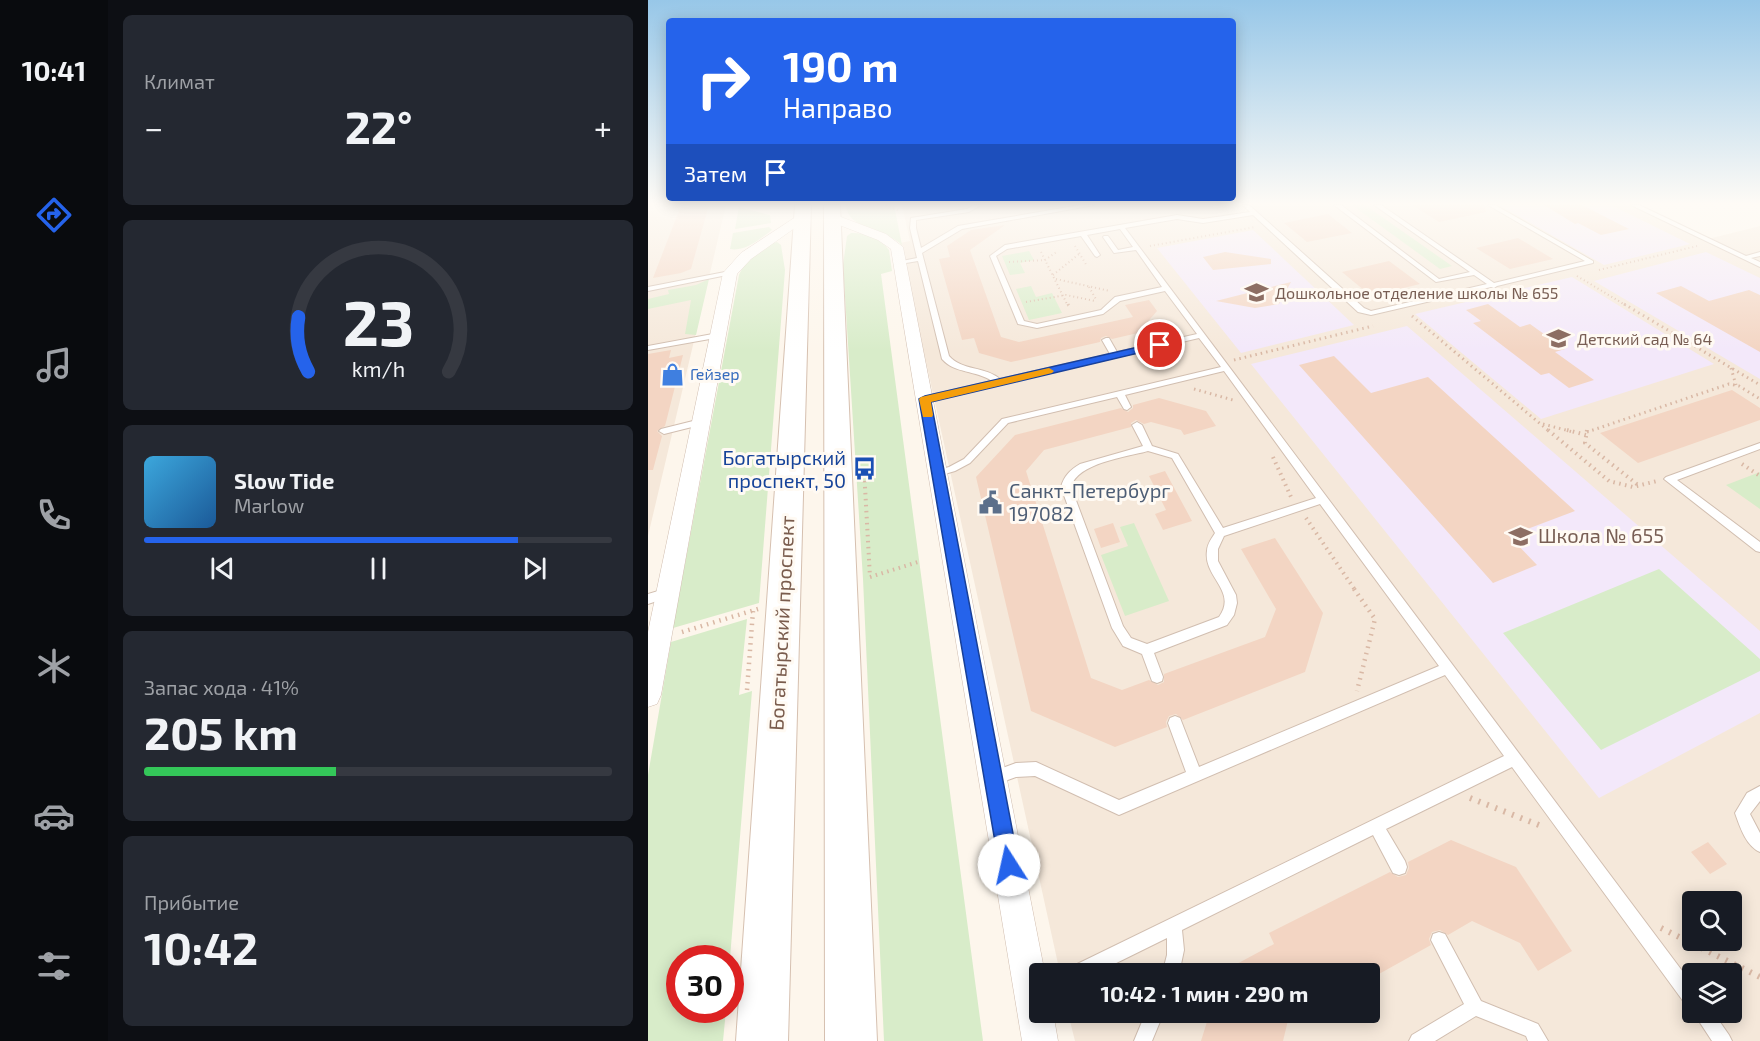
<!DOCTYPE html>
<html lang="ru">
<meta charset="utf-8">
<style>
body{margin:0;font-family:"Exo 2",sans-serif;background:#242831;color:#f1f3f6;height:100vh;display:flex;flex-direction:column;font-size:22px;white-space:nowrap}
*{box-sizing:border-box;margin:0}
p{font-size:20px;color:#9ea1a6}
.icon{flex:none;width:33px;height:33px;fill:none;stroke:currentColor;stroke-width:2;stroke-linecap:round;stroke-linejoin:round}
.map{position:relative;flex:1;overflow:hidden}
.sheet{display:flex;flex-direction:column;gap:15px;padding:15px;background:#0d0f14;width:540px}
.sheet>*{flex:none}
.hud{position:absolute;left:18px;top:18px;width:570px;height:183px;border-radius:6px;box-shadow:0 3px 15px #0003;background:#2563eb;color:#fff;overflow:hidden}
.fabs{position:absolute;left:1034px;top:891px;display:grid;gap:12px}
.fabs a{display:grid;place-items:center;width:60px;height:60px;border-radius:6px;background:#171b24;box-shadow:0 3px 15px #0003;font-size:30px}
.speed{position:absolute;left:18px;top:945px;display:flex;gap:12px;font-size:30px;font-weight:700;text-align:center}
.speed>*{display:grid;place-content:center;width:78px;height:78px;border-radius:50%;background:#171b24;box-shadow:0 3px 15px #0003;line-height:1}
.speed .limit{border:9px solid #d22;background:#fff;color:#111}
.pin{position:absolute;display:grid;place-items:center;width:51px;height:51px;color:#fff;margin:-26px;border:3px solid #fff;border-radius:50%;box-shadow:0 2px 6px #0007}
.me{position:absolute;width:66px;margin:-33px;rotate:350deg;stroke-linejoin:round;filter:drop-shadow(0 0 4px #0008)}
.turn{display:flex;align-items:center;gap:21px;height:126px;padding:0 18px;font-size:27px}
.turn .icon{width:78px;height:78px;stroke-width:2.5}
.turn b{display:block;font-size:42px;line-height:51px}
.then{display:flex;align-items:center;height:57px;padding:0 18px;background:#0003;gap:12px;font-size:22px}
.big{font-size:45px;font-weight:700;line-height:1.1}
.sheet .widget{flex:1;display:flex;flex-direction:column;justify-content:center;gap:9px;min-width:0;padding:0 21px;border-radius:9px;background:#242831}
.sheet .dial{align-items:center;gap:0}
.dial svg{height:156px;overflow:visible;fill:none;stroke:#363941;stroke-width:7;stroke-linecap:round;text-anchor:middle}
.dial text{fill:#f1f3f6;stroke:none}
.song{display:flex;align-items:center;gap:18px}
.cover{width:72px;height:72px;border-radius:9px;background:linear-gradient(135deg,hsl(200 70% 55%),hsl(210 70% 35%))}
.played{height:6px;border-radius:3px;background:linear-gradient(90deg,#2563eb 80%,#363941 80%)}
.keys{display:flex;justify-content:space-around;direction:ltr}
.heat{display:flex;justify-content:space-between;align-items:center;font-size:33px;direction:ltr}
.charge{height:9px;border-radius:4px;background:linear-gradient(90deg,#34c759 41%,#363941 0)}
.trip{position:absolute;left:381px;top:963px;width:351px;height:60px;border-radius:6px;background:#171b24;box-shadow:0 3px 15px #0003;font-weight:700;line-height:60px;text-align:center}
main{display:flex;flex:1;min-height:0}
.tab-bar{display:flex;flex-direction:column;width:108px;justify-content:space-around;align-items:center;background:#090b0e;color:#9ea1a6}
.tab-bar .icon{width:42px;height:42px}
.tab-bar .current{color:#2563eb}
.tab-bar b{font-size:27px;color:#f1f3f6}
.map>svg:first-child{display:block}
</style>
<main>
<nav class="tab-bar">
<b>10:41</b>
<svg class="icon current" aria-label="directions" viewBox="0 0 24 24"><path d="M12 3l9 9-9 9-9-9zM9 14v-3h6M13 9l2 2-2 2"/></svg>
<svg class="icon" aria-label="music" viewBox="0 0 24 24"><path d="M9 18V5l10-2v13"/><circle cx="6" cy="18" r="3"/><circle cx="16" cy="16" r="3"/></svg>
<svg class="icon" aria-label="phone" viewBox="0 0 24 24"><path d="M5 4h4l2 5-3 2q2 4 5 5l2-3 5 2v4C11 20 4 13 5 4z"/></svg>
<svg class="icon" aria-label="climate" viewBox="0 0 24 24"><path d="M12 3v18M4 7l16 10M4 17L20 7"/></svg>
<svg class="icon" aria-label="car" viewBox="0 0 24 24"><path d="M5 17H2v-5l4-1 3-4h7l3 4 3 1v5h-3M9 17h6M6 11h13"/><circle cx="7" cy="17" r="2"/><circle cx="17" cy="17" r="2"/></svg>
<svg class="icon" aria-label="filters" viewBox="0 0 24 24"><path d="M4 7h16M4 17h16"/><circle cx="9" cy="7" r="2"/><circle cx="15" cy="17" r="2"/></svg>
</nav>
<section class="sheet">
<div class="widget"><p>Климат</p>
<div class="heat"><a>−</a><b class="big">22°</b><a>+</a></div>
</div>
<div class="widget dial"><svg viewBox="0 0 100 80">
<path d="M14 69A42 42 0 1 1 86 69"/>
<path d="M14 69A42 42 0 0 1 9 41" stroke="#2563eb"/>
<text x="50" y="56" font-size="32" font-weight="700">23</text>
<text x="50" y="72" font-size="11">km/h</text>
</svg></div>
<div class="widget">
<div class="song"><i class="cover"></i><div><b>Slow Tide</b><p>Marlow</p></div></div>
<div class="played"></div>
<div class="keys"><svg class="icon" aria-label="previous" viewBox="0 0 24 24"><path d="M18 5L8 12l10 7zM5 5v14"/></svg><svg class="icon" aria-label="pause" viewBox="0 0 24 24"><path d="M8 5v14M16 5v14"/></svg><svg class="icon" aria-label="next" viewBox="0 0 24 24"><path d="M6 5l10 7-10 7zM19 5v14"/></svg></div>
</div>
<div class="widget"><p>Запас хода · 41%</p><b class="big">205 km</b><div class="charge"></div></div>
<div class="widget"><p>Прибытие</p><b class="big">10:42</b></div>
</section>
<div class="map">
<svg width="1112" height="1041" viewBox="0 0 1112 1041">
<rect width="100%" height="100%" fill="#fdf6ec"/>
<path fill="#f5e8da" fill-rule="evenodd" d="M40,205h38l-78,331v-325z
M254,205h734l72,34 52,-13v815h-685l-7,-28 302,-1v-38l-310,-1 -160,-730 10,-2zM1044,902h39v38h-39zM1044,974h39v38h-39z"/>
<path fill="#f3e8fa" d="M851,205h112l79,39 -86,21z
M605,230l101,95 -113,28 -84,-105z
M1058,252l54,26v101l-166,-98z
M924,277l142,87 -173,55 -126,-105z
M759,326l353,305v82l-161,85 -348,-434z"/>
<path fill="#d8ecc9" d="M198,205h48l8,40c-18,-17 -54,-15 -56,-40z
M704,205h13l87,61 -12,3z
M91,207l31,8 1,8 -36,6z
M121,227l3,3c-12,9 -27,22 -42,19l3,-16z
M203,233c13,-1 31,6 38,17l3,21 -11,3 102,767h-99l-21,-462 -20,-314 4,-29z
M129,242l4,3 4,25 -26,333 -86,25 66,-353c6,-14 22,-30 38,-33z
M381,251l5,9 -14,3 5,10 -15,2 -8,-19z
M61,279l-13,56 -11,-1 6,-34 -43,9v-10l21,-5 -1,-4 28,-5z
M383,286l5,11 16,-4 10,20 -33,7 -13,-31z
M1112,472v37l-34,-24z
M486,523l35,78 -44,15 -24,-61 27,-9 -8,-19z
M1011,569l101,90v12l-159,79 -98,-117z
M99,619l-8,76 13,-4 -22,267h-50v52h46l-3,31h-75v-266l23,-133z"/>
<path fill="#f3d5c3" d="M61,205l-18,64 -10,4 -28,5 27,-70z
M764,205h73l1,7 -47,10z
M896,205h38l47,24 -28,6 -23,-12 -3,1z
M680,214l24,19 -45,9 -23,-19z
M357,225l-35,25 31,87 18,5 114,-25 -8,-12 24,-5 8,11 -19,22 -26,6 -6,-3 -5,2 -1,4 -89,20 -32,-9 -5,-15 -12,2 -23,-81 11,-2 -3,-11 24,-16z
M870,238l35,21 -43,10 -34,-21z
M577,252l46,7v5l-58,6 -10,-13z
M741,261l31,23 -49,12 -29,-24z
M643,282l-12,22 -24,4 -39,-7z
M1033,286l28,15 40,-11 11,5v57l-104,-59z
M840,304l32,23 10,-3 35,25 -10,3 39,28 -25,8 -20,-15 -8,2 -68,-52 8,-2 -15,-11z
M23,350l-2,8 14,-3 -18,71 -8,5 5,5 -9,34h-5v-116z
M686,356l37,37 57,-16 147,134 -66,25 28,29 -44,18 -194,-218z
M1084,390l28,18v12l-122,43 -38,-30z
M511,398l47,13 10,15 -32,9 -3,-5 -30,-8 -7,2 -8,-4 -5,3v4l-87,23 -18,21 65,207 31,12 27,-10 9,5 6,-3v-8l101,-37 11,-28 -35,-60 34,-11 48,75 -18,59 -122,48 -7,-6 -7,2 -3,6 1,5 -52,20 -84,-36 -55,-234 39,-42 106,-27 7,4 5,-4v-3z
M517,471l27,50 -29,9 -8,-16 11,-4 -17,-34z
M465,523l7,19 -19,6 -7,-19z
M803,840l65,27 56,84 -34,20 -18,-28 -48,-22 -24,14 -8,-5 -8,2 -3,7 2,6 -61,34v-5h-152l56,-30 -5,-11 121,-61 8,5 8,-2 3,-7 -1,-6z
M1060,842l19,22 -17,10 -19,-22z
M562,1012h80l-7,29h-82z"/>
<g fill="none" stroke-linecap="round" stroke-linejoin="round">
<defs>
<path id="service" d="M326,205h7l-12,7 -53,8v8l5,20 37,-22 122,-21h14l-132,24 -40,24 27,103c13,15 36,10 51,23l110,-25 -8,-14 4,-2h3l8,14 80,-18 -32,-43 -45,10 -17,13 -66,14 -19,-4 -28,-68 15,-11 172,-30 26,4 47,-7 -7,-7h6l115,103 7,3 116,-27 -13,-9 -38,7 -102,-77h7l98,74 31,-7 -96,-67h7l113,78 91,-22 -97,-56h7l98,56v2l-96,23 -3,2 -3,-1 -120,28 -13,-3 -105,-97 -50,8 -26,-4 -52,9 567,756v24l-6,-3 -174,-238 -126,62 19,32 2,6 -2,6 -6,2 -6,-2 -20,-38 -191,95 2,20 -5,24h-17l5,-19v-17l-73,36h-27l2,-6 435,-212 -59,-81 -326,140 -84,-39 -19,1 -22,8 -5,-2 -2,-5 2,-5 27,-10 20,-1 83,38 67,-28 -18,-49 2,-5 5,-2 5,2 19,49 240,-101 -119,-162 -96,32 -6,13v12l18,34 1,8 -3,12 -7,10 -73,28 9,24 -1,4 -5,2 -5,-2 -10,-27 -19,-8 -11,-18 -51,-141c3,-11 9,-17 19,-23l63,-18 -11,-21 5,-3 5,3 10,21 26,8 45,74 93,-30 -92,-127 -99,24 6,12 -4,3 -3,-1 -7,-12 -109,26 -38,40 -15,8 -17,5 -3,-1 -2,-2 2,-2 14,-4 15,-8 38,-40 219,-52 -22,-29 -274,64 -3,-1v-4l70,-16c-16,-11 -37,-7 -50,-22l-24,-98 -18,3 -3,-2 20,-4 -7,-30 1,-10 56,-9zM472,229l13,18 -15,3 -10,-14h-4l-1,1 11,16 22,-3 26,37 -47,10 -14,13 -64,14 -13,-3 -28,-65 11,-7 74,-13 14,20 2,1 3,-2 -13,-20zM500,451l24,7 43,75c-3,5 -8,11 -8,18 -4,26 31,40 12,66l-72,27 -16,-6 -8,-12 -52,-139c6,-24 55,-30 77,-36z
M983,205h8l107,51 14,-4v4l-9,2 9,4v5z
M82,271l2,1v2l-84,17v-4z
M70,333l4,2 -1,2 -73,13v-4z
M53,419l3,1 2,2 -2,2 -40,10 -5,-3 2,-2z
M1112,443v6l-83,31 83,62v10l-4,-1 -92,-72 2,-2z
M20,588l4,2 2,3 -2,3 -24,8v-10z
M1112,786v15l-10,13 10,19v19c-14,-6 -20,-25 -25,-39l12,-20z
M791,932l6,2 36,67 57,23 10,17h-20l-2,-5 -50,-20 -41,25h-26l3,-6 52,-31 -33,-64 2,-6z
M498,1012h18l-12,29h-18z
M1045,1012h20l16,23 3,6h-20z"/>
<path id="minor" d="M154,213l6,4 -2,3 -55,39 -14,15 -76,421 -4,9 -9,3v-75l75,-359 18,-20z
M185,214l53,20 17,13 142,727h-5v38h13l5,29h-36l-131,-792 -13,-9 -49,-19 -2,-3z"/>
<path id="secondary" d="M147,205h16l-23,836h-52z
M176,205h16l37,836h-52z"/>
</defs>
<use href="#service" stroke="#d1beb0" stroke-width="2"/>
<use href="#minor" stroke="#d1beb0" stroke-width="1"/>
<use href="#secondary" stroke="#d6c0b0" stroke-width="2"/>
<path stroke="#d9b8a5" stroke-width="2" stroke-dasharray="1 3" stroke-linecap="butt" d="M238,205l13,6
M427,246l12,20
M502,246l105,-19
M393,252l27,54
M361,262l36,-2 13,-9
M951,270l98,-24
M405,275l26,-21
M929,276l50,30
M408,279l54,12
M441,287l8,14
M378,302l40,-7 29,6"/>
<path stroke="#d9b8a5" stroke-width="3" stroke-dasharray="1.5 4" stroke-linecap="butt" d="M420,304l2,5
M976,304l136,81
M764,316l138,116
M586,360l139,-34
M1083,368l5,17
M546,389l39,11
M895,424l30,8
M939,432l142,-48 10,2 21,13"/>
<path stroke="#d9b8a5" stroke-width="4" stroke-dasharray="1.5 4.5" stroke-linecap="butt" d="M900,430l61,51 24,6 24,-6
M919,430l19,5
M939,430l-2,13 53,42
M625,457l18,40
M1094,464l18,12
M216,469l6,108
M658,518l49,72
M222,577l48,-15"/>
<path stroke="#d9b8a5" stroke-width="4.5" stroke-dasharray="1.5 5" stroke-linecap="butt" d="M706,589l21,30 -18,72
M34,632l76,-23
M99,690l6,-79"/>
<path stroke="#d9b8a5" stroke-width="6" stroke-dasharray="2 7" stroke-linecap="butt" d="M822,798l74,29
M1013,928l99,49"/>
<use href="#service" fill="#fff" fill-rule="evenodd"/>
<use href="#minor" fill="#fff" fill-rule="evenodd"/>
<use href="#secondary" fill="#fff" fill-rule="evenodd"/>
</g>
<linearGradient id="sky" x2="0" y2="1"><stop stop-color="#97c7e8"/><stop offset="0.58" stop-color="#fefbf6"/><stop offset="1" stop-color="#fefbf6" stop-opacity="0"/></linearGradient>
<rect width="1112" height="351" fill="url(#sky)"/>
<path fill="#2563eb" stroke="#184099" stroke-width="1.5" d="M512,342l4,1v4l-233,55 88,463 -3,7 -7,3 -7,-3 -3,-7 -80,-466 6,-3z"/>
<path fill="#f59e0b" d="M401,368l5,3 -2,2 -121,29 2,13 -1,2h-9l-4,-18 2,-2z"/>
<defs>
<symbol id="school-bare" viewBox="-9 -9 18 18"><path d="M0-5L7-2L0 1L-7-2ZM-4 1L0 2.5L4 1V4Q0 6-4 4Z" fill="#8d6e63" stroke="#fffaf3" stroke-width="2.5" paint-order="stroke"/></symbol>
<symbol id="shop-bare" viewBox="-9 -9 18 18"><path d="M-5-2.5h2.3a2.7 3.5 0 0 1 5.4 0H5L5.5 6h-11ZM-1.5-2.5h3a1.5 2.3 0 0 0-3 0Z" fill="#3f7fe0" stroke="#fffaf3" stroke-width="2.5" paint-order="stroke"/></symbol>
<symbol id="bus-bare" viewBox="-9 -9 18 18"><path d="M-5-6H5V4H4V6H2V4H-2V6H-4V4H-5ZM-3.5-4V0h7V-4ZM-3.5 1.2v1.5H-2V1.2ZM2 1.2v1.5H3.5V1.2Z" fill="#1a4fb4" stroke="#fffaf3" stroke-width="2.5" paint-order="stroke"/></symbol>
<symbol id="civic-bare" viewBox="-9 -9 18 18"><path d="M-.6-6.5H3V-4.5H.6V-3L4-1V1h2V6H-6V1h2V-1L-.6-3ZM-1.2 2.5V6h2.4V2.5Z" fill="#5c6f8a" stroke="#fffaf3" stroke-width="2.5" paint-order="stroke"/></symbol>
</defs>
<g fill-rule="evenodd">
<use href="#school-bare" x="592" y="276" width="33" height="33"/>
<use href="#school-bare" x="894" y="322" width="33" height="33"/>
<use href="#shop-bare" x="8" y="358" width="33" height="33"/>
<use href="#bus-bare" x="200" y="452" width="33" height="33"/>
<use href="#civic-bare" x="326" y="486" width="33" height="33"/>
<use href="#school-bare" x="856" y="520" width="33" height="33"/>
</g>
<g text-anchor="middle" stroke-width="6" stroke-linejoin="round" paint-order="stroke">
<g font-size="16" fill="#785e54" stroke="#fffaf3" text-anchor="start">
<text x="627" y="299">Дошкольное отделение школы № 655</text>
<text x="929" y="345">Детский сад № 64</text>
</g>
<g font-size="16" fill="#366cbe" stroke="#fffaf3" text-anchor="start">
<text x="42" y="380">Гейзер</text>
</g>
<g font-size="20" fill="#164399" stroke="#fffaf3" text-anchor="end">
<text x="198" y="465">Богатырский<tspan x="198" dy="23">проспект, 50</tspan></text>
</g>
<g font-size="20" fill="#4e5e75" stroke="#fffaf3" text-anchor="start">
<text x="361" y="498">Санкт-Петербург<tspan x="361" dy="23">197082</tspan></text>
</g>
<g font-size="20" fill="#785e54" stroke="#fffaf3" text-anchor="start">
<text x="890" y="543">Школа № 655</text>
</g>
<g font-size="20" fill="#7a5c4d" stroke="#fffaf3">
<text transform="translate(134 623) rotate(-87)" y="7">Богатырский проспект</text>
</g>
</g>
</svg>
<div class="fabs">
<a><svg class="icon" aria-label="search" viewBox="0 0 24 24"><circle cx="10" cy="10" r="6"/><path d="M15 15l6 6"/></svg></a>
<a><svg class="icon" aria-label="layers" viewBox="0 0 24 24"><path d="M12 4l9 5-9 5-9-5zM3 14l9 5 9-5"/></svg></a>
</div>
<div class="speed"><div class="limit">30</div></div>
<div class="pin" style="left:512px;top:345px;background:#d93025"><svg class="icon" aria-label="arrive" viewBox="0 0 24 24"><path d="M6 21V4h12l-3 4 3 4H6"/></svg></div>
<svg class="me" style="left:361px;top:865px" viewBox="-20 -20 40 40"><circle r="19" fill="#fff"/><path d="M0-13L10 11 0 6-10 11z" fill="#2563eb"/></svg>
<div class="trip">10:42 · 1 мин · 290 m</div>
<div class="hud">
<div class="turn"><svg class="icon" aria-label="right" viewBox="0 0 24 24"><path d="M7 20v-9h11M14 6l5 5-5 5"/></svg><div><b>190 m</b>Направо</div></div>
<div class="then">Затем<svg class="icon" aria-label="arrive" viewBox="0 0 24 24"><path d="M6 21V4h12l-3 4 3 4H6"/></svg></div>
</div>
</div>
</main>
